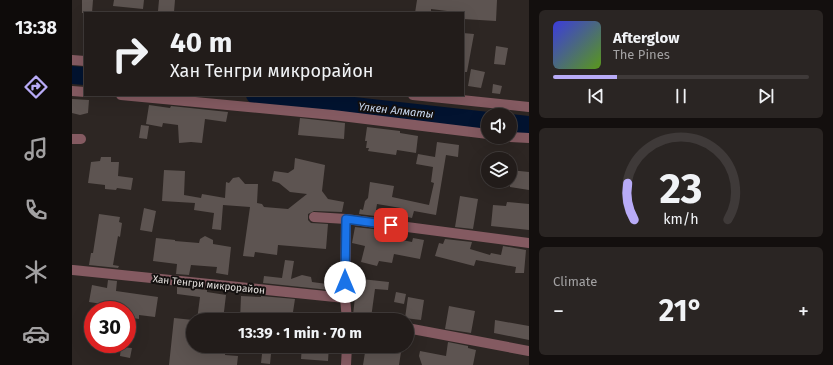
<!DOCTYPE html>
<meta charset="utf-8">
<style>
body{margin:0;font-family:"Fira Sans",sans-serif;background:#2a2523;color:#f1f3f6;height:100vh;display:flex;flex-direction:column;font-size:15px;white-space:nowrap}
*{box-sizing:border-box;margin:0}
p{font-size:13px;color:#a2a1a2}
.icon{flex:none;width:22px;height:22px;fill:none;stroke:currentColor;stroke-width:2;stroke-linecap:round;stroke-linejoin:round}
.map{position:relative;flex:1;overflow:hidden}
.panel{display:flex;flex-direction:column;gap:10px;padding:10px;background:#130f0e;width:304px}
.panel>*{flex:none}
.guide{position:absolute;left:12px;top:12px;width:380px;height:84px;border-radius:0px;box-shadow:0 4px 16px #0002,0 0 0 1px #3f3a39;background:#221c1a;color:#f1f3f6;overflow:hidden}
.controls{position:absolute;left:409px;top:108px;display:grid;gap:8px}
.controls a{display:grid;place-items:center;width:36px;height:36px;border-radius:50%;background:#221c1a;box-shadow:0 4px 16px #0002,0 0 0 1px #3f3a39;font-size:20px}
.speed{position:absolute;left:12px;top:301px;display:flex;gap:8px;font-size:20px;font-weight:700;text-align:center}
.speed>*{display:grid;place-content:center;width:52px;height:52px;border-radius:50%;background:#221c1a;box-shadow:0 4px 16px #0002,0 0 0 1px #3f3a39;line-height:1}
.speed .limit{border:6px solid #d22;background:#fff;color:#111}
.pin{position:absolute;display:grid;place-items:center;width:34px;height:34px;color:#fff;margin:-17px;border-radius:8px;box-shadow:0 2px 6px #0006}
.me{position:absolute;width:44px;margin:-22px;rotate:0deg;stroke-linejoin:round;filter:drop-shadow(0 0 3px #0008)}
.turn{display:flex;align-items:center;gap:14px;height:84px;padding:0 20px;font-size:18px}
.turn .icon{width:52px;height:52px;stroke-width:2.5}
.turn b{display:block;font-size:28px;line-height:34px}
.big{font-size:30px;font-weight:700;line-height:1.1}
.panel .widget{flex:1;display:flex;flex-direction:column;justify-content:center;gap:6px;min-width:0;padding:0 14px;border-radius:6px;background:#2a2523}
.panel .dial{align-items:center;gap:0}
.dial svg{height:104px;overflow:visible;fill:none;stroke:#3f3a39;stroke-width:7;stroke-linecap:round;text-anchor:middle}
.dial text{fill:#f1f3f6;stroke:none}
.song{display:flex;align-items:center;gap:12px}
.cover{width:48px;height:48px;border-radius:6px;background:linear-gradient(135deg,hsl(240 70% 55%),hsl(90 70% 35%))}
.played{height:4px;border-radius:2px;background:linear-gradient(90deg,#b8abf7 25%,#3f3a39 25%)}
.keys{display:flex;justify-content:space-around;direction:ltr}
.heat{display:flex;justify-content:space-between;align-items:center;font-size:22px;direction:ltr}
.trip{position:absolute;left:114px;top:313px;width:228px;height:40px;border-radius:20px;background:#221c1a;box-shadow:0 4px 16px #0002,0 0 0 1px #3f3a39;font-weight:700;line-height:40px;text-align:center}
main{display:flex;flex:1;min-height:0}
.tab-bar{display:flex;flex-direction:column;width:72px;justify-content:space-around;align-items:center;background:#0e0b0a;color:#a2a1a2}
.tab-bar .icon{width:28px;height:28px}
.tab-bar .on{color:#b8abf7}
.tab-bar b{font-size:18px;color:#f1f3f6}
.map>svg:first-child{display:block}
</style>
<main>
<nav class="tab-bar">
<b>13:38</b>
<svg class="icon on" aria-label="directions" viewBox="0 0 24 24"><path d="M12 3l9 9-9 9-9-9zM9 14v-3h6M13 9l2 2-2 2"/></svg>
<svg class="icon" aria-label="music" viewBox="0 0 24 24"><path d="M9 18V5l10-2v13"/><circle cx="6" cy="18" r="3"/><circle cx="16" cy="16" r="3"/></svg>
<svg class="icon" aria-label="phone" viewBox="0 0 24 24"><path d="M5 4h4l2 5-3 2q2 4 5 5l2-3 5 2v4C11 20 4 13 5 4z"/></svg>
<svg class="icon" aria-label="climate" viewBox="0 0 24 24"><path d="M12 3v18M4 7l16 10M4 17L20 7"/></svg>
<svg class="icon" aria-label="car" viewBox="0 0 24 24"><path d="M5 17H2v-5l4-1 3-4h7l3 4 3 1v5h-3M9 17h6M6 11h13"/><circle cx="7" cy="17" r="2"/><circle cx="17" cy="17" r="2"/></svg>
</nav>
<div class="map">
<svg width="457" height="365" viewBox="0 0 457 365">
<rect width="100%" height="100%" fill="#2d2623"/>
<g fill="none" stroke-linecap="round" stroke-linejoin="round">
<path stroke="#021330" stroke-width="18" d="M0,75l13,1
M183,95l233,26
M438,123l19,2"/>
</g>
<path fill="#5d5451" d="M10,0h11l-1,13h-10z
M42,0h30l-1,9 -30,-3z
M87,0h16l-1,12 -16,-1z
M345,0h80l-1,21 -33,-2v-6l-32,-4v4h-16z
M391,33l11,1 -7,38h-4z
M424,46l12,2 -3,17 -11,-1z
M399,69l14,3 -4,16 -13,-2z
M421,84l9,2 -2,8 -8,-1z
M0,99l17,1 -1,13 -8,2 -8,-2z
M77,105l21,3 1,-2 57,6 -2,10 -21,-3 -3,24 -11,-1 -12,1 -1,-18 -15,-2 -1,4 -16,-3z
M228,118l45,5 -1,16 -46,-4z
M69,125l8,1 -2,13 -8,-1z
M295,127l33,4v2l18,3 -2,17 -19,-3 -1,5 -28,-4 1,-3h-3l1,-7h-2z
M365,142l22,3 -1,12 -12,-2 -10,60 -22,-4 -2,7 -13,-3 2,-7 -24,-4 -2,12 -16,-2 1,-5 3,1 2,-9 3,-3 2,-16 24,4 -2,11 37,8 5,-22 -3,-1 2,-15 -17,-3 2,-10 17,3z
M29,157h10v5h8l-1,14 15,2 -2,12 -14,-2 -1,2 -11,-1v-4l-17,-2 3,-21 9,-1z
M223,158l30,7 -3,26 6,8 16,3 -2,10 -28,-1 -6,3v6l3,3 17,1 -2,25 -48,-4 -1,10 -22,-3 -1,5 -11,-1 7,-49 -27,-2 -2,25 -9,-1 2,-16 -20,-3 1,-7 -33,-2 2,-31 21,1 -1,24 17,3 1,-4 23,4 1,-16 3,1 4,-5 6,-1 6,7h13l-1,19 5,1 2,3 24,2 19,-15 -17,-2 -11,-9 -7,-2 2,-10 14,2 6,-4z
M438,170l19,2v18l-19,-3z
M388,196l18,3 -5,30 -18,-2z
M435,202l22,2v26l-38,-4 2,-21 13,1z
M72,208l12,3 -4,21 -12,-2z
M27,214l21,3 -1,5 3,1 -2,14 -2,-1 -5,29 6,1 -1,2 -29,-3 2,-12h2z
M283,227l18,2 25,6 -1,4 15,3 1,-4 11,2 -4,19 -26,-5 -2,9 -13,-2 -2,5 -16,-4 4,-16 -13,-3z
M133,236l8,4v4l18,3 -3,28 -12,-2 1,-6 -26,-2 -2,10 -13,-1 1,-10 -24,-3 3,-23 19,2v1l24,2 1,-4z
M373,239l27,3 -2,7 20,6 1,-2 10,2 2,-9 23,4 -2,23h-9l1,-6 -40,-7 -2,6 -39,-10 4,-13 4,1z
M213,260l9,1 -3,18 11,-4 9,2 1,5 15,2v-6h3l1,-13h8v26l-76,-8 1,-7 18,2z
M280,278l37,4 -1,8 -13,-1 -4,29 -18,-3 3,-27h-4z
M36,280l9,1 -1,10 42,6 -3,20 -16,-2v4l-12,-2v-7h-5v-3l-33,-5 3,-17 15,3z
M105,287l30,3v2l19,3 -3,25h-26l3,-23 -23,-3z
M324,292l10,2 -2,10 -10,-2z
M169,296l20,1v-1l34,3 -2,13h6l-1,8h-58z
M336,297l16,3 -3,20 -16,-2z
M377,306l26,5 -4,22 -26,-4z
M102,318l19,2v26h33l-1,9 13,1 -1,9h-68z
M423,320l34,6v14l-35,-7z
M376,342l20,4v2l8,2 -3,15h-51l-3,-9 1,-5 26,5z
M230,346h27l-1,15 -27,-2z
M294,346h31l-1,5 5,1 -2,13h-36z
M49,347l11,1 -2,10 -10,-2z
M190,354h9l-1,10 -9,-1z"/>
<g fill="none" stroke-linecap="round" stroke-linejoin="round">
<path stroke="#845a61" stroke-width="10" d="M0,60l13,1
M0,91l13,1
M49,95l212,20 155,19
M341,95l116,12
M438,137l19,1
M0,139h9
M242,217l32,2 183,24
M274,219l-1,79 2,22
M1,270l272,28
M335,328l122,23
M274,365l1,-19"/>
</g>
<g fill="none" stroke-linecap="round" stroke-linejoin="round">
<defs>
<path id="route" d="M273,282l1,-63 45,6"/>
</defs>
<use href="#route" stroke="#114b97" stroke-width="10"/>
<use href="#route" stroke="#1a73e8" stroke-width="7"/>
</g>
<g text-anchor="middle" stroke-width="4" stroke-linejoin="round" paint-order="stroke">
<g font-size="10" fill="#e2dedb" stroke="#13100f">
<text transform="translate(137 284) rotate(6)" y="4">Хан Тенгри микрорайон</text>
</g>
<g font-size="11" font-style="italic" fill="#ccdcf4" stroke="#13100f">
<text transform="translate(324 110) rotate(6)" y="4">Үлкен Алматы</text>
</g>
</g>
</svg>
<div class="controls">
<a><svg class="icon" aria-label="sound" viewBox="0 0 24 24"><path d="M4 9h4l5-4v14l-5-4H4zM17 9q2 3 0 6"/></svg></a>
<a><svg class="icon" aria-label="layers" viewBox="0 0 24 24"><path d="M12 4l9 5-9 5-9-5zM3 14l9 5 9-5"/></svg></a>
</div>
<div class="speed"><div class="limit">30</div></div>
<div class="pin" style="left:319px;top:225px;background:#d93025"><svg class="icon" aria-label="arrive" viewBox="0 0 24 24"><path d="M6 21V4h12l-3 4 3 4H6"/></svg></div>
<svg class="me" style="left:273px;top:282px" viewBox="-20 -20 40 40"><circle r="19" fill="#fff"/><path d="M0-13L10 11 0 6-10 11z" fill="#1a73e8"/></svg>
<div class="trip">13:39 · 1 min · 70 m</div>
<div class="guide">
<div class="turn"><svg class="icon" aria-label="right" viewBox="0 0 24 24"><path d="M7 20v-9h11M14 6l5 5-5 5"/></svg><div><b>40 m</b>Хан Тенгри микрорайон</div></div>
</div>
</div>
<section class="panel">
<div class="widget">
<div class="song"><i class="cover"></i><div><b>Afterglow</b><p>The Pines</p></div></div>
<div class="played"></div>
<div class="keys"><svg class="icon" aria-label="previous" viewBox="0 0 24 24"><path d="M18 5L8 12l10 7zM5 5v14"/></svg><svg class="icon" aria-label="pause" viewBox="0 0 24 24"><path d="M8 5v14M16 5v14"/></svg><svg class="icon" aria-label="next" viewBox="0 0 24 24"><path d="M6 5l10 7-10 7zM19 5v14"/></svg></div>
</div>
<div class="widget dial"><svg viewBox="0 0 100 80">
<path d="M14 69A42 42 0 1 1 86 69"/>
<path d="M14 69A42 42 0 0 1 9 41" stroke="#b8abf7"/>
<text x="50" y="56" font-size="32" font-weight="700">23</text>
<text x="50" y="72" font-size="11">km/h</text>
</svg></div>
<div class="widget"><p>Climate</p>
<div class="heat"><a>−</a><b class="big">21°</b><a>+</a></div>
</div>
</section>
</main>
